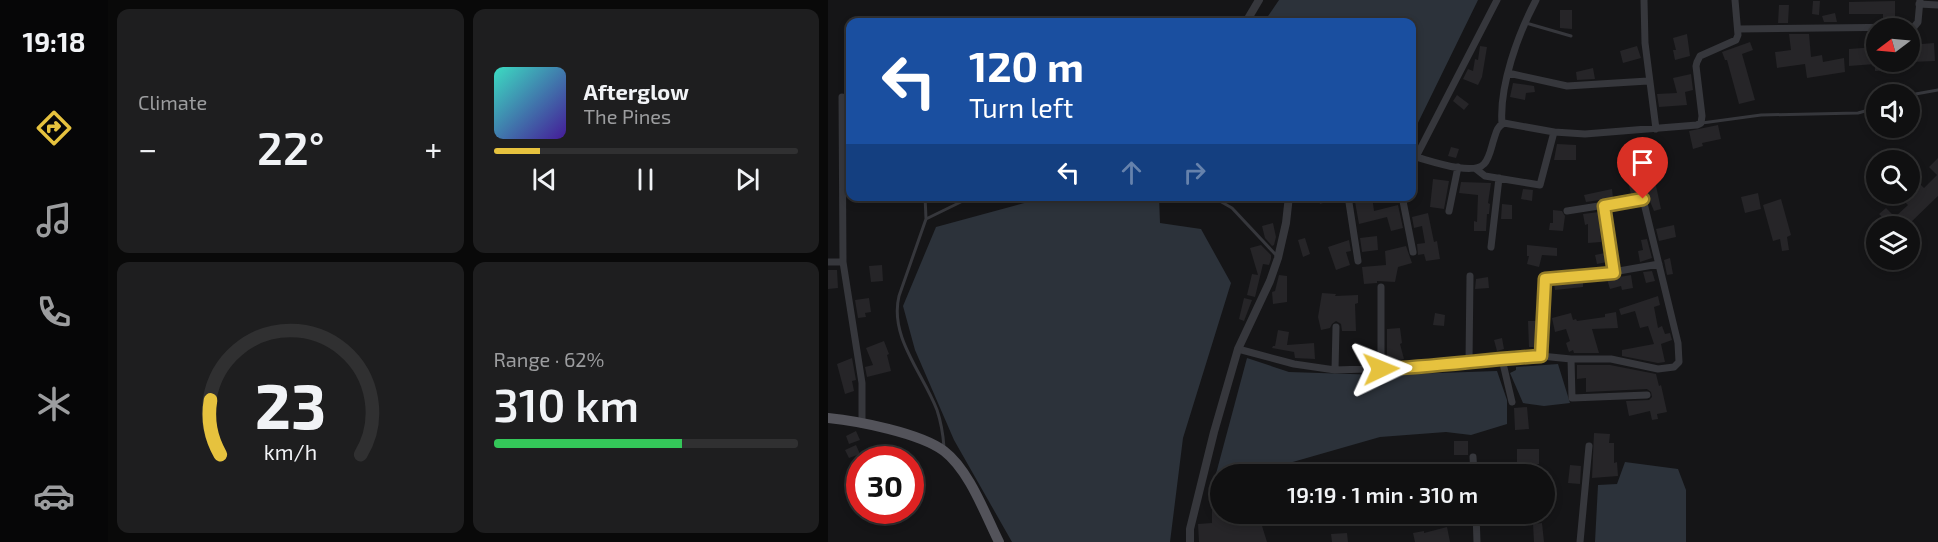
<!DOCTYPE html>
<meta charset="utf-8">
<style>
body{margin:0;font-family:"Exo 2",sans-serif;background:#1e1e1f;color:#f1f3f6;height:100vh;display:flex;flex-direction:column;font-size:22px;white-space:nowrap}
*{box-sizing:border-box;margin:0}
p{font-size:20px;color:#9c9d9f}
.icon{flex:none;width:33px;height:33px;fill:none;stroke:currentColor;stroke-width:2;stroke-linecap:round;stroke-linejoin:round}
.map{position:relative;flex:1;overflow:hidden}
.details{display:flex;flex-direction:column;gap:9px;padding:9px;background:#090909;width:720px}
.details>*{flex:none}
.guide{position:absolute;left:18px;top:18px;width:570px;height:183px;border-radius:12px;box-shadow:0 3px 9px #0003,0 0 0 2px #303031;background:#1a4fa0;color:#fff;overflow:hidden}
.needle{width:39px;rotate:254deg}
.tools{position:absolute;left:1038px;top:18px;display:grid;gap:12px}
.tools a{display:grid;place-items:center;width:54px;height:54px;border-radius:50%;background:#101011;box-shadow:0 3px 9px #0003,0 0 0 2px #303031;font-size:30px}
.speed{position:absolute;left:18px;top:446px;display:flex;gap:12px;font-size:30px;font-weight:700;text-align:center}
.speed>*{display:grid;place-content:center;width:78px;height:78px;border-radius:50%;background:#101011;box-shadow:0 3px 9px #0003,0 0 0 2px #303031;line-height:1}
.speed .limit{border:9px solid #d22;background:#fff;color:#111}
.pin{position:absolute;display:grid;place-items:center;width:51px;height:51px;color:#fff;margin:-62px -26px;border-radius:50% 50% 50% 0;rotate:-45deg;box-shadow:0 0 6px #0007}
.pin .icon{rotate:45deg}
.me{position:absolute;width:66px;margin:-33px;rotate:88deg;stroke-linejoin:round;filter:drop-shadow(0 0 4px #0008)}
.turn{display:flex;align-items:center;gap:21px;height:126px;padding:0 24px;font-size:27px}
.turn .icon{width:78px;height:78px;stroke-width:2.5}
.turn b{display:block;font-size:42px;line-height:51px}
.lanes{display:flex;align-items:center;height:57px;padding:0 24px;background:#0003;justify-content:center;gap:30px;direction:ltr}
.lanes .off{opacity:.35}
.big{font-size:45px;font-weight:600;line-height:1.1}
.details .card{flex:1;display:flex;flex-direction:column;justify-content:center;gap:9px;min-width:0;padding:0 21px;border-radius:12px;background:#1e1e1f}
.details .dial{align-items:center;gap:0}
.dial svg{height:156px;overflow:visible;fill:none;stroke:#303031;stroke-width:7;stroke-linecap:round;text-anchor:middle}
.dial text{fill:#f1f3f6;stroke:none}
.song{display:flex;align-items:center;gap:18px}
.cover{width:72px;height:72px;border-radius:9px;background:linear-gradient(135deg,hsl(170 70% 55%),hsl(260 70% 35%))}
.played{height:6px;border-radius:3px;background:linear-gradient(90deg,#e6c23e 15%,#303031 15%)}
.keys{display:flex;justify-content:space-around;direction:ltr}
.heat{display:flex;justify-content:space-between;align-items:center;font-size:33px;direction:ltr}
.charge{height:9px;border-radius:4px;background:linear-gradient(90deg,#34c759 62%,#303031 0)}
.details .tiles{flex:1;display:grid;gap:9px;grid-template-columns:repeat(2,1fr)}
.trip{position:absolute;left:382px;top:464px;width:345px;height:60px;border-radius:30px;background:#101011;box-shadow:0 3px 9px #0003,0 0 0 2px #303031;font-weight:600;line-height:60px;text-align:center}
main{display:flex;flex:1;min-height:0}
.menu{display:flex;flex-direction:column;width:108px;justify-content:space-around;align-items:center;background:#060607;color:#9c9d9f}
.menu .icon{width:42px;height:42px}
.menu .selected{color:#e6c23e}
.menu b{font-size:27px;color:#f1f3f6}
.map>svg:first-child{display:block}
</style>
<main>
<nav class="menu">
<b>19:18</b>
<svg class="icon selected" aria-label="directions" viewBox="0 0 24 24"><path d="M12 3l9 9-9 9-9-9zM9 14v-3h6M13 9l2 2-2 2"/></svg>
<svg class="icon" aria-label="music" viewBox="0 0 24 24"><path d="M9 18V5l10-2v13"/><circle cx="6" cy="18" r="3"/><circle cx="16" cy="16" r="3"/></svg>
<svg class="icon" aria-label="phone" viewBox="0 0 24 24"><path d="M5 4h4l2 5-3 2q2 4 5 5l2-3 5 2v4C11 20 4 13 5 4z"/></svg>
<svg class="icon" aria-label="climate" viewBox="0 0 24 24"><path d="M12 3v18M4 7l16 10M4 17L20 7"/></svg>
<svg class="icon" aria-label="car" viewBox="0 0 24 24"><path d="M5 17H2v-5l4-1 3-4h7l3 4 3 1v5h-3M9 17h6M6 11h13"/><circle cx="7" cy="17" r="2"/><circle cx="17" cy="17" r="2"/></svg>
</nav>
<section class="details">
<div class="tiles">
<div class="card"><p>Climate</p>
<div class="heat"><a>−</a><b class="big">22°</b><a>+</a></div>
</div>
<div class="card">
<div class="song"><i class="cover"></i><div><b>Afterglow</b><p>The Pines</p></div></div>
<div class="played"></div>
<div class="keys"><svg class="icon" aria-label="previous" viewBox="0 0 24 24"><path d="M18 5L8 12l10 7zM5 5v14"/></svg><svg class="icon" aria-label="pause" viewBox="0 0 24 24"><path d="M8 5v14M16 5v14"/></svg><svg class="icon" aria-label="next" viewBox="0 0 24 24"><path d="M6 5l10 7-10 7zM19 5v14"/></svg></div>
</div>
<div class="card dial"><svg viewBox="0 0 100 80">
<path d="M14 69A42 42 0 1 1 86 69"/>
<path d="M14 69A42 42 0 0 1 9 41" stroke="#e6c23e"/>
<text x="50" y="56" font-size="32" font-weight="700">23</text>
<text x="50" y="72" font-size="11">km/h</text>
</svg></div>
<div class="card"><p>Range · 62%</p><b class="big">310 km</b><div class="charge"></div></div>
</div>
</section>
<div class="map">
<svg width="1110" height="542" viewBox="0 0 1110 542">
<rect width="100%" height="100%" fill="#151517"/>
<path fill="#2c323a" d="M451,0h199l-66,135v-113h-148z
M222,196l109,1 1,26 41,6 30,54 -48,155 -13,104h-158l-58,-102 -39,-90 -12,-44 33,-79z
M419,358l42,14 92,3 116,-4 10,29v24l-36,11 -25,-3 -66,5 -129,37h-30v8l-8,3z
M730,364l12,39 -26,3 -21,-3 -13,-30 6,-3v-3z
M797,462l53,7 8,21v52h-91l3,-57 19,-1z"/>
<path fill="#262528" d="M985,1h7l-1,14 -7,-1z
M1067,1v21h-12v-8h-34v-12z
M951,5h10l-1,18h-10z
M732,10h12v19l-12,-1z
M1007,13l2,9h-13l-2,-6z
M859,34l3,22 -15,4 -2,-10h3l-3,-12z
M961,34h20l2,23 11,-2 1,7 21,-4 1,14 -38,6 -2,-14 -28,4 -2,-16 16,-2z
M922,42l3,8 -11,4 13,46 -16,4 -12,-44h-2l-3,-8z
M1106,43l1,18 -25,1v-17z
M652,46l7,1 -5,30 -4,8 -15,-6 5,-10 5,2 2,-12 3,1z
M809,46l4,12 -18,5 -3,-12z
M1048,47v15h22v8l-23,1v-7l-26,2v-17z
M765,68l2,11 -18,1 -1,-8z
M863,74l2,16 -8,2 2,13 -28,2 -2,-13 20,-1 -4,-15z
M685,83l21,3 1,6 -9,1 -1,7 -15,-3z
M629,95l12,9 -5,6 -11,-9z
M890,125l3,14 -19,4 1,3 -10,3 -4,-18z
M729,144l19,1v15h-22z
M623,147l8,2 -3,9 -8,-2z
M1110,158v38l-31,30h-15l-13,-12 7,-6 9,9 13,-12 -11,-11h13v-9l5,-6 9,9 13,-13 -8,-8z
M605,179l16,2 -5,28 -14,-2z
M817,181h10l6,28 -7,2 -7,-17 -16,1 -2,-10z
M633,182l30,1 -3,20 2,1 -1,10h-2l-1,17h-12v-10l3,1 1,-27 -19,-2z
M695,189l10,1 -1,11 -11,-2z
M784,189l1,9 -27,4 -2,-7z
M930,193l3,16 -16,4 -4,-16z
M490,196h20v2l-18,6z
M526,196h18l2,15 24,-6 5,23 -12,3 -4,-14 -28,7z
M953,199l10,36 -4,2 2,13 -7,1 -2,-12 -7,2 -10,-36z
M674,204l10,1v14h-11z
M725,210l9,1 3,5 -2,15 -14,-1 1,-7h3z
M771,212l2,30 -13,1v-19l-3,1 -2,-11z
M600,213l6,29 3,-1 3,18 -14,2 -2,-7 -6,1 -1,-11 8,-1 -3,-17 -8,2 -2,-11z
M445,223l3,14 -2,8 -2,1 -7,-8 -3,-12z
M846,225l2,12 -17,4 -3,-12z
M549,236l1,14 -16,2 -2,-14z
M477,238l5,16 -7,3 -5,-17z
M819,239l5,19 -12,4 -2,-11 5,-1 -2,-10z
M521,240l2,11 -5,1 4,13 -14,5 -8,-23z
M433,245l10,10v4l-2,6 -6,-1 -8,33 -8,-2 5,-21 6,1 -8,-27z
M699,245l30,3v8l-15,-1 -3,12 -12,-3 2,-8h-2z
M578,246l6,17 -14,4 -3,15 -18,-1v2l-13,1 -2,-17 24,-2 -1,-14z
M777,253l2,9 -10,2 -2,-9z
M842,258l3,16 -6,1 -3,-15z
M54,265l1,16 -12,1 -2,-16z
M0,270h9l1,18 -10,1z
M824,271l3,10 -9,2 -3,-11z
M451,275l8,1v26l-14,2 -1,-12 3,-1z
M803,275l2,13 -11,2 -1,-4 -11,3 -3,-10z
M660,277l1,11 -14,1 1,-10z
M755,282v5l-28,3 -1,-6z
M494,293l14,1 -1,2 23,-1v8l-3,1 1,27h-14l-1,-7 -5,-3 -4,3 -2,4 -9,2 -3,-13z
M830,296l2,9 -6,2 4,21 4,-2 3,8 5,-1 2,7 -11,4 4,18 -7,1 -36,-7v-6l32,-6 -6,-18 -8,2 -5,-17 -14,4 -2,-6z
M41,298l2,14 -6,1 1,4 -8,1 -3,-18z
M416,298l8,2 -8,21 -5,-2z
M788,312l2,16 -26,1 7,24h-25l-1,-3 -4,2 -3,-9 4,-2 -4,-12 -11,3 -3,-14 19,-5 2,7 3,-1 1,2 28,-4v-3z
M607,313l10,2 -1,11 -11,-1z
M700,321h8v26h-7z
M572,328l2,15 -2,1 4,15 -17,4v-34z
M450,330l11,2 -2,13 27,-2 1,16 -20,-1 -1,-6 -22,-4 1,-2h2z
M674,338l2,11 -7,2 -3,-11z
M56,341l5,13 -2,1 4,16 -24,6 -2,-10 8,-2 -7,-17z
M24,358l4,22 -4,1 2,10 -9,3 -8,-30z
M749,365h33l46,9 3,12 2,-1 6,27 -10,2 1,5 -6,1 -2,-9 -21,5 -3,-15 23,-1 3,-3 -1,-5 -4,-3 -61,3v-14l-9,1z
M699,407l2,22 -14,1 -1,-22z
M28,431l4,9 -11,4 -3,-8z
M766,433l16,1 -1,9h5v20l3,-1 1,14 -26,2z
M626,441h14v14h-14z
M28,445l4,9 -11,4 -4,-8z
M689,449h22v15h-22z
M742,465l11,1 -1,18 -12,-1z
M384,503h9v10h10v8l16,-1 -2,-5 13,-2 9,29h-68l-1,-18 14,-1z
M714,523l2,19h-10l-1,-18z
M619,527l3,15h-35l-2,-9 11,-2v2z
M519,533l1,9h-16l-1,-8z"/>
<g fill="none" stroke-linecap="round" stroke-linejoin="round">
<path stroke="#36373c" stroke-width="3" d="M698,23l45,13
M1082,95l28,-5
M1048,103l1,-12 7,-5h8l7,8
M874,123l59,-8 97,-2 18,-5
M97,196l1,23 -27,77c-10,41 24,77 38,114 4,12 6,24 7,37
M383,196l21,12 44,47
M98,219l47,-23"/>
<path stroke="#36373c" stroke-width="7" d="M816,0l1,43 11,86
M1091,4l19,1
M910,29l176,-2 4,-5 2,-22
M680,73l59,13 81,-5
M14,97l1,165 19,121v41
M674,124c-3,-38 16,-90 34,-124
M588,157l81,-157
M584,158l4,-1c15,4 57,19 68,7 5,-5 7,-15 9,-22 3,-8 3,-15 11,-19l50,9 31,2 112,-9 4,-2 1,-7 -6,-50 1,-4 3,-6 36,-16 2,-5 -3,-35
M648,169l9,7 55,9 14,-53
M520,196l10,65
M574,196l11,56
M776,206l10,67
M621,211l9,-44
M663,247l8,-69
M0,262h15
M410,349l56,15 41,6 93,-3 41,-6 72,-5 4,-77 45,-3 69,-12
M713,356l30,3h40l47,10 16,-2 5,-5 -1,-19 -35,-144 -76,12
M674,359l10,43
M743,359l1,39 75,-3
M641,361l1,-85
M553,369v-82
M507,370l1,-43
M645,457l1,17
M648,513l1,29
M752,542l9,-96"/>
<path stroke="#36373c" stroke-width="8" d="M418,22l13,-22
M362,542v-13l24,-97 24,-83 32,-68 8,-23 8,-35 3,-27"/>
<path stroke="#53535a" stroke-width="10" d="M0,418c30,3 92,15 116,33 25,19 41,63 55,91"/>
</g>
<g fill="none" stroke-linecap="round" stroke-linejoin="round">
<defs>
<path id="route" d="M553,369c54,-2 107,-10 160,-13l4,-77 69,-6 -10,-67 39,-7"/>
</defs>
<use href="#route" stroke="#967e28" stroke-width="15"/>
<use href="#route" stroke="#e6c23e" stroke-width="10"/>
</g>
</svg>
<div class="tools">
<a><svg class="needle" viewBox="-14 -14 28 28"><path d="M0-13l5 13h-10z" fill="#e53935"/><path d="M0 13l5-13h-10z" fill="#9c9d9f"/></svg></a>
<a><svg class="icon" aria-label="sound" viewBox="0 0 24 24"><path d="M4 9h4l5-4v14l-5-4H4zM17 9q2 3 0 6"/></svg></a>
<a><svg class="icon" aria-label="search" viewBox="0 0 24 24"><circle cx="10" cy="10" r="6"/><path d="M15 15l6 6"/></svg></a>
<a><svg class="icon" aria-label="layers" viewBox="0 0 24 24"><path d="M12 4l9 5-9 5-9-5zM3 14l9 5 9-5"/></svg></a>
</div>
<div class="speed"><div class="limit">30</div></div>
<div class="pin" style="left:815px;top:199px;background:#d93025"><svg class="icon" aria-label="arrive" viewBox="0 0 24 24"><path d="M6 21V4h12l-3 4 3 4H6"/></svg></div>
<svg class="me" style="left:553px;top:369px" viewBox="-20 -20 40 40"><path d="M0-17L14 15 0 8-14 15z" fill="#e6c23e" stroke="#fff" stroke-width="4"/></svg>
<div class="trip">19:19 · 1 min · 310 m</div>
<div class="guide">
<div class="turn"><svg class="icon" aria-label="left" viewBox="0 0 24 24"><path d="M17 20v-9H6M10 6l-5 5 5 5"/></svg><div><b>120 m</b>Turn left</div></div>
<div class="lanes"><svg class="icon" aria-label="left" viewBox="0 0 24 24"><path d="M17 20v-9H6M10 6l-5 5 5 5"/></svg><svg class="icon off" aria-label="ahead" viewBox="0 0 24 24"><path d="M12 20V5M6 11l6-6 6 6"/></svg><svg class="icon off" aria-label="right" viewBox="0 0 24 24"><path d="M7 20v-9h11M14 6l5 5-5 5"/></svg></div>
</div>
</div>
</main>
